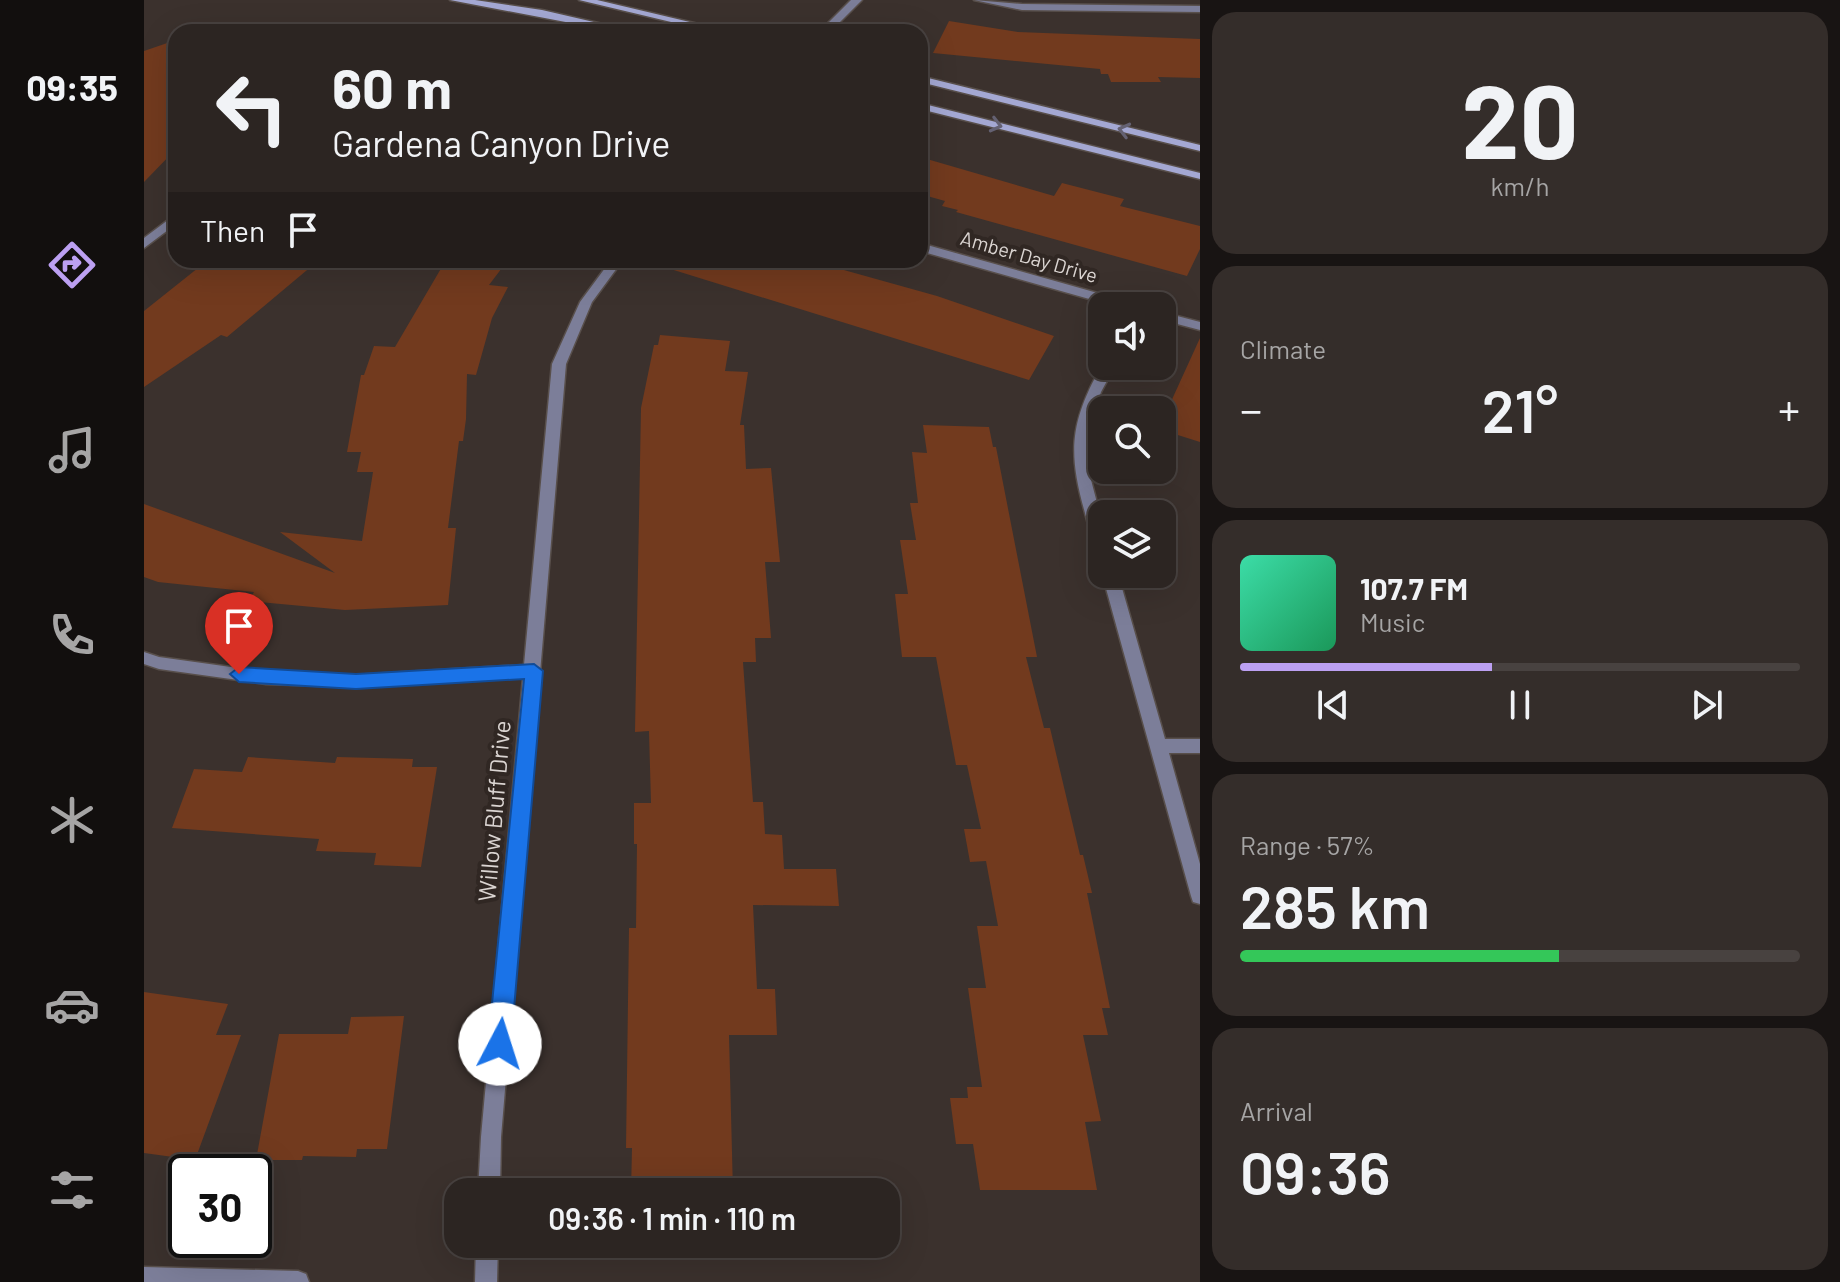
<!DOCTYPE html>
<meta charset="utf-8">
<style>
body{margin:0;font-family:Barlow,sans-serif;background:#342d2a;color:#f1f3f6;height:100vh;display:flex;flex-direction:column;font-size:30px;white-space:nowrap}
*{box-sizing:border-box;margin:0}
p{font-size:26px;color:#a6a5a5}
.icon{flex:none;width:44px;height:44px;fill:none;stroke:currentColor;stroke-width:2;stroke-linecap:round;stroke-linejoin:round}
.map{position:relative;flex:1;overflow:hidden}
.panel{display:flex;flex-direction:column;gap:12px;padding:12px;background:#181413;width:640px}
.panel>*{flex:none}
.top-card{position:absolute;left:24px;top:24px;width:760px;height:244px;border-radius:24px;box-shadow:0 8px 32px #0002,0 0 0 2px #484240;background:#2c2522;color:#f1f3f6;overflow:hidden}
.fabs{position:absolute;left:944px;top:292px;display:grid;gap:16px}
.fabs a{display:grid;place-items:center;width:88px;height:88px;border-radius:16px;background:#2c2522;box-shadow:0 8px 32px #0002,0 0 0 2px #484240;font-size:40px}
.speed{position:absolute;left:24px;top:1154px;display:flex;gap:16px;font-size:40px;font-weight:700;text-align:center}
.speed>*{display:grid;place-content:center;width:104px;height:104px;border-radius:50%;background:#2c2522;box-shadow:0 8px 32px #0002,0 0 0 2px #484240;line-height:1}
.speed .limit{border:4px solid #111;border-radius:12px;background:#fff;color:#111}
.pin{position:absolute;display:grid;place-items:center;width:68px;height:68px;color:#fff;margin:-82px -34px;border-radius:50% 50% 50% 0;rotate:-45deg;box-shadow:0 0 8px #0007}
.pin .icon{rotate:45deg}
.me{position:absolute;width:88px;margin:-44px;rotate:5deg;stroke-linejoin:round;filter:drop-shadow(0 0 6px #0008)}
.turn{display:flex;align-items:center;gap:28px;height:168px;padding:0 32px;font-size:36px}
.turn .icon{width:104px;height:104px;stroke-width:2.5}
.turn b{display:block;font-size:56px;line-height:68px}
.then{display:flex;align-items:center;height:76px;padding:0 32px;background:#0003;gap:16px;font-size:30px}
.big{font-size:60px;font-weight:600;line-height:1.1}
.panel .card{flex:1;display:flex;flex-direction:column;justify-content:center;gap:12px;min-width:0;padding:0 28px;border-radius:24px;background:#342d2a}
.panel .dial{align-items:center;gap:0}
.dial b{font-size:104px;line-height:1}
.song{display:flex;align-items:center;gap:24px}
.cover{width:96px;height:96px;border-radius:12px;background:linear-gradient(135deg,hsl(160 70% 55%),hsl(150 70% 35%))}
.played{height:8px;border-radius:4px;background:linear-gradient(90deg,#bca0f2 45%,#484240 45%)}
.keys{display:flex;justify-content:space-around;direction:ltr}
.heat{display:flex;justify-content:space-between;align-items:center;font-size:44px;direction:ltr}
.charge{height:12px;border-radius:6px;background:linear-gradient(90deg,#34c759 57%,#484240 0)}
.trip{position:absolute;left:300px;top:1178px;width:456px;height:80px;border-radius:24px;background:#2c2522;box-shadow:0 8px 32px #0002,0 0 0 2px #484240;font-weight:600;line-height:80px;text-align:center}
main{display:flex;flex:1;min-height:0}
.tab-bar{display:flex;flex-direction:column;width:144px;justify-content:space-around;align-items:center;background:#120f0e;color:#a6a5a5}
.tab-bar .icon{width:56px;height:56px}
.tab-bar .active{color:#bca0f2}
.tab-bar b{font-size:36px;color:#f1f3f6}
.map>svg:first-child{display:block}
</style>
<main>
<nav class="tab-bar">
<b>09:35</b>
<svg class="icon active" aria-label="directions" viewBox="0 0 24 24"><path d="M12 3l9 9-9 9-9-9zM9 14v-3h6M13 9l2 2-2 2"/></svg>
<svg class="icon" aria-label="music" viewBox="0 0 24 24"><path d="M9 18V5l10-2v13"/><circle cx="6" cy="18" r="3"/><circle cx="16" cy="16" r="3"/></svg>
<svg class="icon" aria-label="phone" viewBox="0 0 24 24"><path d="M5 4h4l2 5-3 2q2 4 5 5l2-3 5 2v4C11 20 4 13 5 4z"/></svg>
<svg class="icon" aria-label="climate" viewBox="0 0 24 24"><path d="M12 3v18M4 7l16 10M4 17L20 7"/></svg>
<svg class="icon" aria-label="car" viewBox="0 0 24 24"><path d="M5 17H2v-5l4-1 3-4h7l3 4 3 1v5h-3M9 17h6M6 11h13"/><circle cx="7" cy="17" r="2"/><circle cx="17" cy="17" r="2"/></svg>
<svg class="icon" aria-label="filters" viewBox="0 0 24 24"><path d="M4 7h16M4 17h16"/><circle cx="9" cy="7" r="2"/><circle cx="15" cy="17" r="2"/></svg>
</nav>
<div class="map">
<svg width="1056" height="1282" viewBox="0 0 1056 1282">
<rect width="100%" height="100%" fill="#3b312d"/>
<path fill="#723a1e" d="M805,21l69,11 182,7v39l-42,-1 3,5h-50l-3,-8h-7l-1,-5 -167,-16z
M32,40v109l-32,33v-131z
M776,157l134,39 8,-13 62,16 -4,7 80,20v23l-13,27 -231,-64 2,-2 -16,-4 3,-5 -25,-7z
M64,260h111l-92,77 -6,-2 -77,52v-76z
M302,260h62l-19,25 19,2 -16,31 -16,57 -9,-1 -1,45 -3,22h-4l-11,87h8l-8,77 -103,5 -96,-9 5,-9 -96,-10 -14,-5v-73l191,69 -55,-41 82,9 11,-69h-16l4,-20h-14l14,-77h3l10,-29 21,1z
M521,260h143l129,36 117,40 -25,44 -365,-113z
M516,335l70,6 -5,30 23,1 -8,53h4l2,44 25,-1 9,94h-15l6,76h-16l1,24h-13l10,140h10l2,32 17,1 2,34h52l3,37 -86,-1 4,84h18l2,46h-48l4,157h-102l1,-44h-6l3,-220h7l1,-84h-3v-41h17l-2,-72 -14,1 6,-324 13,-63h4z
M1056,338v104l-38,-12v-20h-9l16,-4z
M779,425l66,2 4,20h3l41,210h-11l18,71h6l30,127h3l9,38h-5l23,115h-8l6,27h-25l18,86 -16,1 12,68h-117l-7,-46h-17l-6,-46h18l-1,-11h15l-14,-99h18l-9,-62h21l-12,-65 -16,1 -6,-33h17l-14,-64h-11l-20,-108h-34l-7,-63h13l-8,-54h16l-6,-37h8l-6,-51 15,1z
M104,757l87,6 2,-6 76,2 -1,8h25l-16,100 -47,-2 2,-12 -60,-2 3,-12 -147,-11 22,-59 48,3z
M0,992l84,12 -12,31h25l-46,125 -51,-7z
M260,1016l-17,133h-30l-1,8 -53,-1 -1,4h-46l23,-126h69l3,-17z"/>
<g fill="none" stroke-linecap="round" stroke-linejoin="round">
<defs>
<path id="minor" d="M707,0h11l-32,32h-11z
M830,0l48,4 178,2v6l-178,-2z
M32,214v10l-32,24v-10z
M776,243l213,60 1,3h-20l-194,-55z
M467,260h12l-31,42 -26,62 -65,773 -1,55h-22l3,-55 42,-459 -167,9 -90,-3 -107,-15 -15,-5v-12l15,5 107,15 90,3 168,-10 28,-301 28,-62z
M1018,312l38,10v8l-38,-10z
M958,365l13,1 -14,26 -13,43 2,41 12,46v30c-11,-4 -12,-21 -15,-32 -19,-65 -19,-95 15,-155z
M958,574h16l47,165h35v14h-31l31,111v40l-7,-2 -2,-6z
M332,1244h22l-1,38h-22z
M0,1267l154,4 8,3 3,8h-165z"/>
<path id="secondary" d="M306,0h25l67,10 95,22h-19z
M435,0h18l135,32h-19z
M776,76l280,69v6l-280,-69z
M776,103l280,70v6l-280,-70z"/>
</defs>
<use href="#minor" stroke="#584f4b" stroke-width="3"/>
<use href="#secondary" stroke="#584f4b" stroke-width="3"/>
<use href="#minor" fill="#7c7e99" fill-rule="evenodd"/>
<use href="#secondary" fill="#a4a8d3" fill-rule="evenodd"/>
</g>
<defs><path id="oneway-chevron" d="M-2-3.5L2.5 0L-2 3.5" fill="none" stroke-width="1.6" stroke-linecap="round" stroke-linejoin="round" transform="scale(2)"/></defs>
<g stroke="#646172">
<use href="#oneway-chevron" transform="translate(852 125) rotate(14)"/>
<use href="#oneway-chevron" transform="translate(980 130) rotate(-166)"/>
</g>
<path fill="#1a73e8" stroke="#114b97" stroke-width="2" d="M390,664l9,7 -32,373 -3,7 -8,4 -8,-4 -4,-7 36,-365 -168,10 -117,-7 -9,-8 9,-7 117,7z"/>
<g text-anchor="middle" stroke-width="8" stroke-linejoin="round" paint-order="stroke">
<g font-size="20" fill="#dbd5d2" stroke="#302723">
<text transform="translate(885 257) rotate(16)" y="7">Amber Day Drive</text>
</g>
<g font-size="24" fill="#dbd5d2" stroke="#302723">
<text transform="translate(351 811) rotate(-85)" y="8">Willow Bluff Drive</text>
</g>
</g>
</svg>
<div class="fabs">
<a><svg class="icon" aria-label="sound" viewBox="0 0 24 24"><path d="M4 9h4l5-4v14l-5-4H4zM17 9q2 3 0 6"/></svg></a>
<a><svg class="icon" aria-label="search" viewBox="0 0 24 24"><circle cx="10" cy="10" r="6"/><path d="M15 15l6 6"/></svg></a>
<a><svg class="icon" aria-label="layers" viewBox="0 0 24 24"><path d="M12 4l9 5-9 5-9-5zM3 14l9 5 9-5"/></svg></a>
</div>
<div class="speed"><div class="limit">30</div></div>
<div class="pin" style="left:95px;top:674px;background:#d93025"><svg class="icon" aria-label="arrive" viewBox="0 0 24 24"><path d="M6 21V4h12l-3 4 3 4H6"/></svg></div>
<svg class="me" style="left:356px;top:1044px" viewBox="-20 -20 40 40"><circle r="19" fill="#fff"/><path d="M0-13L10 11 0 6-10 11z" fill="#1a73e8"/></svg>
<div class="trip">09:36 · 1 min · 110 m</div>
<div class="top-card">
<div class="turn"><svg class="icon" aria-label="left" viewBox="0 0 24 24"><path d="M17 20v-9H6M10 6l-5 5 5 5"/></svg><div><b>60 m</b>Gardena Canyon Drive</div></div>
<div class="then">Then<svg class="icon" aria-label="arrive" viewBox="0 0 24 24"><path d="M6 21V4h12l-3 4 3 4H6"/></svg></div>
</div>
</div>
<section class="panel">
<div class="card dial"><b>20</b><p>km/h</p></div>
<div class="card"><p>Climate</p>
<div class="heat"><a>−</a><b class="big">21°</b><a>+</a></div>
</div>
<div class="card">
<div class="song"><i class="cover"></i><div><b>107.7 FM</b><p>Music</p></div></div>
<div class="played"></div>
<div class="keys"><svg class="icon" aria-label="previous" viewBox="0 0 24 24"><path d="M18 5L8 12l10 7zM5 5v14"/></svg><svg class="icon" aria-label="pause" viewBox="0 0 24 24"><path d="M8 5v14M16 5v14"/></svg><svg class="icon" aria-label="next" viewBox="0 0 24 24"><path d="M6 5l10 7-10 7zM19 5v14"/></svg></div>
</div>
<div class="card"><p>Range · 57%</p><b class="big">285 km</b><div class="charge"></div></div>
<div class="card"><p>Arrival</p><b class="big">09:36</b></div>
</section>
</main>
